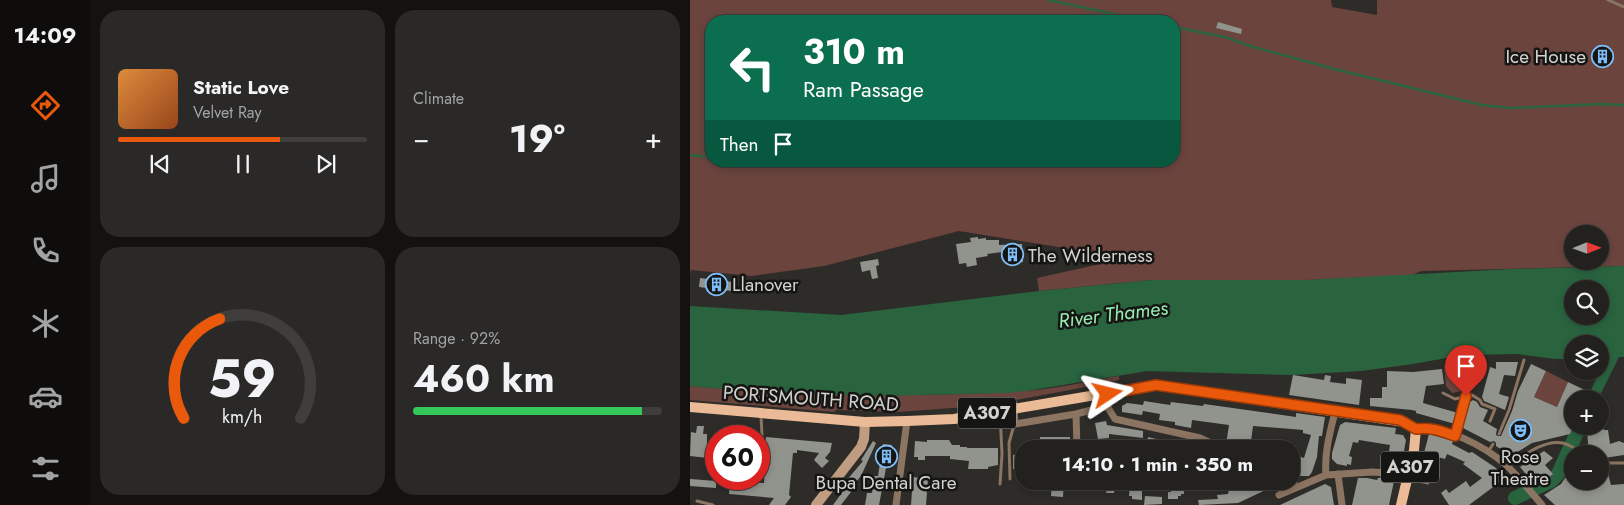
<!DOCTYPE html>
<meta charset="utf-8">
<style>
body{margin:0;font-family:Jost,sans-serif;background:#2a2927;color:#f1f3f6;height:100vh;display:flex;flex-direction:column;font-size:19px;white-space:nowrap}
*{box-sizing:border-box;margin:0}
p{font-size:16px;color:#a2a3a4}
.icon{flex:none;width:28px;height:28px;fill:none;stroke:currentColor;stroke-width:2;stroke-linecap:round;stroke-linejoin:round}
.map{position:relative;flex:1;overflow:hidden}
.details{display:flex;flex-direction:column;gap:10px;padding:10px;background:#131210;width:600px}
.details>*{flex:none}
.top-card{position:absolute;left:15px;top:15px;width:475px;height:152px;border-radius:20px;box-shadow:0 2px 8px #0003,0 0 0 1px #3f3e3c;background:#0b6e4f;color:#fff;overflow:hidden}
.needle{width:32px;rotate:89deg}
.tools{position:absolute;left:874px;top:225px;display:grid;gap:10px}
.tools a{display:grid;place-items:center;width:45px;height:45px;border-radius:50%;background:#22211e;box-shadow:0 2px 8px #0003,0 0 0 1px #3f3e3c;font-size:25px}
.speed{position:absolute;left:15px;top:425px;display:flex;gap:10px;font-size:25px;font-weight:700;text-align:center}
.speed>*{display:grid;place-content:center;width:65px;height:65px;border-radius:50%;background:#22211e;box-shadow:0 2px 8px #0003,0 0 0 1px #3f3e3c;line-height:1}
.speed .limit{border:8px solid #d22;background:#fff;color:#111}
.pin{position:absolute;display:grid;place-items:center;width:42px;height:42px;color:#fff;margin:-51px -21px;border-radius:50% 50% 50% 0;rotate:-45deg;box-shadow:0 0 5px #0007}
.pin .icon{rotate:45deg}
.me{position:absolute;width:55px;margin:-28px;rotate:80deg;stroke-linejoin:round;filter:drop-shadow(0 0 4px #0008)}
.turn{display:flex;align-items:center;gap:18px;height:105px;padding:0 15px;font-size:22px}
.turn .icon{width:65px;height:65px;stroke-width:2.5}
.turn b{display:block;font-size:35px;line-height:42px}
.then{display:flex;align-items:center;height:48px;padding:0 15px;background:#0003;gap:10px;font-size:19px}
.big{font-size:38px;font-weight:700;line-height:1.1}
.details .tile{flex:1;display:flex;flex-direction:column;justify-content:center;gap:8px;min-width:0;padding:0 18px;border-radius:20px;background:#2a2927}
.details .dial{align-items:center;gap:0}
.dial svg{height:130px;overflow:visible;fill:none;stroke:#3f3e3c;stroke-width:7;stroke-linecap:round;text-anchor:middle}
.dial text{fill:#f1f3f6;stroke:none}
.song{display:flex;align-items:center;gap:15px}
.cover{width:60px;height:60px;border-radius:8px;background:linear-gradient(135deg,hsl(30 70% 55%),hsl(20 70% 35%))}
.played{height:5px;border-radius:2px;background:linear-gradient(90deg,#ea580c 65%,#3f3e3c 65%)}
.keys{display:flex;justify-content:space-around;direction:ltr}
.heat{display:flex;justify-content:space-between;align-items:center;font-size:28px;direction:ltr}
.charge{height:8px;border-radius:4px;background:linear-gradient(90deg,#34c759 92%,#3f3e3c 0)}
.details .tiles{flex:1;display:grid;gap:10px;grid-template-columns:repeat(2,1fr)}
.trip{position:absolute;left:325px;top:440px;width:285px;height:50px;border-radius:20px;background:#22211e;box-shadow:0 2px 8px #0003,0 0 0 1px #3f3e3c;font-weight:700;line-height:50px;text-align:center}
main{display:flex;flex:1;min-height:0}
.dock{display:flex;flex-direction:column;width:90px;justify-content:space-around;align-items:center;background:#0e0d0c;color:#a2a3a4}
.dock .icon{width:35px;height:35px}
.dock .active{color:#ea580c}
.dock b{font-size:22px;color:#f1f3f6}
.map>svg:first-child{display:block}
</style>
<main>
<nav class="dock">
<b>14:09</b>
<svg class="icon active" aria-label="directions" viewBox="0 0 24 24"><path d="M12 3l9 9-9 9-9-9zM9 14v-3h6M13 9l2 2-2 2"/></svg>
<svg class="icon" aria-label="music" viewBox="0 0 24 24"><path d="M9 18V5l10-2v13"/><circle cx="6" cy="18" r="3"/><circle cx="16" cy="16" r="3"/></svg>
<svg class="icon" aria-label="phone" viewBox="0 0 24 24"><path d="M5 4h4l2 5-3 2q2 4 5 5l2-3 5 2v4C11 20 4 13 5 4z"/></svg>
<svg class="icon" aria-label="climate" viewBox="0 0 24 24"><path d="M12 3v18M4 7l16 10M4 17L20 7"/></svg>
<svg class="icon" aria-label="car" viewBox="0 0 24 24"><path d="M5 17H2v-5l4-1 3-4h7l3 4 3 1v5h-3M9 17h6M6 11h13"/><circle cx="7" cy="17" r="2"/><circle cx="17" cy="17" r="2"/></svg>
<svg class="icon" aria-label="filters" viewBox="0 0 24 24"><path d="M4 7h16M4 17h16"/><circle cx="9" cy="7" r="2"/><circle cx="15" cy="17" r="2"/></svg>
</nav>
<section class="details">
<div class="tiles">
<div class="tile">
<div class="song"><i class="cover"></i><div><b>Static Love</b><p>Velvet Ray</p></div></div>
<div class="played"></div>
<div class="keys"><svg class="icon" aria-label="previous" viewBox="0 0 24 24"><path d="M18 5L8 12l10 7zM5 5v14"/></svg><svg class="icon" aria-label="pause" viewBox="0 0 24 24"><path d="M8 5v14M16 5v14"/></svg><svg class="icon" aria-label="next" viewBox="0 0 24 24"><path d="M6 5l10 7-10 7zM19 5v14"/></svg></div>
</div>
<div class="tile"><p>Climate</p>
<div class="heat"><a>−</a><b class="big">19°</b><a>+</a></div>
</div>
<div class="tile dial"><svg viewBox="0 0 100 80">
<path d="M14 69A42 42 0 1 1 86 69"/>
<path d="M14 69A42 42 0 0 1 36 8" stroke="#ea580c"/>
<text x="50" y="56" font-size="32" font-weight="700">59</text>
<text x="50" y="72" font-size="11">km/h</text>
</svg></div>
<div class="tile"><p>Range · 92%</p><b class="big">460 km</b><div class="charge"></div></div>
</div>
</section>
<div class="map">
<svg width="934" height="505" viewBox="0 0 934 505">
<rect width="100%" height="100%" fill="#2e2c28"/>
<path fill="#6b443e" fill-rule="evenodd" d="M0,0h641l1,7 45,8v-15h247v266l-203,5 -9,4 -106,5h-154l-113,11 -2,-13 90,-20 -168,-27 -135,35 -72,10 -61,-6 -1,5zM21,21h463v140h-463zM882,234h28v27h-28z
M774,362h13l-5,27 -20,4 -6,-7 -2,-20z
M856,371l22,11 -11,25 -23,-10z
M429,376v4l-17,4 -135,25 -1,-2 -68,5 -63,-2v2l-145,-12v-14c111,10 224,12 335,5 31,-2 63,-10 94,-15z"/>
<path fill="#29643f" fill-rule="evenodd" d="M934,266v91h-5l-21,42h-11l16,-35v-6h-3v-14h-28v15h-17l-38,-5 -54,1 -50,9 -52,7 -69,4 -145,-4 -120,20 -20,2 -132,3 -140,-6 -45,-4v-80l151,9 198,-24 113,-11h154l206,-11zM882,289h28v27h-28z
M874,450l8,4 -11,24 -5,6 -15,8 -4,-6 17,-12z"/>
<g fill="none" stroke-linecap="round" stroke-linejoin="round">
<path stroke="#29643f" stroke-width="2.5" d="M358,0l99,21
M484,27l51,10 25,9 88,24 144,35 29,3 89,-4 24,1
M0,155l21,2
M116,161l4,5 35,-5
M296,161l8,5"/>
<path stroke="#29643f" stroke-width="14" d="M825,498l36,-17 7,-7 22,-48"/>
</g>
<path fill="#91938d" d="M528,22l24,7 -1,5 -25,-6z
M903 56a9 9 0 1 1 18 0a9 9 0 1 1-18 0Z
M288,237v2l8,-1v2h13v5l23,-1 1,18 -11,1 -3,-3h-6l-1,-8 -15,2 1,2 -12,2 1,7 -10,2 -1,-4 -7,1 -3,-20 15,-2 -1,-4z
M188,259l1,6 -3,1 2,12 -6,1 -2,-9 -8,2 -2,-10z
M10,278l33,4 -1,9 -33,-4z
M806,362h22l-3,14 -11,-1 -5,19 10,3 -4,13 -21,-9 -2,-4 8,-30 6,2z
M841,364l15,7 -12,26 23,10 11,-25 21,10 -3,7h-14v29l-2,6 -38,9 -21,13 -15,-10v-3l-2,-2 -4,1 -29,-15 9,-25 3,-2 4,2 3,5 8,3 -5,11 14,8 -1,5 1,2h4l11,-25 6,-20z
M752,369l2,15 -18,2 -3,17 35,10 -3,11 -39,-11v-2l-4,-1 -42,-4v-8h12v-11h5v-16l26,1z
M603,375l31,5 1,-5 6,1 -1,6 16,2v-6l16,2 -3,25 -70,-10z
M454,401l26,4 1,-3 32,4 1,-2 92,13v-4l29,4 -3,19h-3l-2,21 -5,15 -3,4h-13v-6l-5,-1v-15l13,4 7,-23 -8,-2v-3l-50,-4 -2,15 20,6v2h-21v-3l-24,-2 3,-19 -37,-5 -1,8 -16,-3v-3l-16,-2 1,-6 -17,-3 -1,4 -20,-3v-6l5,-3 16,2z
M416,421l1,4 36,6v7l-34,-4v4l-11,1 -3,-16z
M655,422l51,6 -1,6 8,1 3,5 -4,22 -4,3 -11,-1 3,-19 -31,-5 -1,3 -5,-1 -4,14 3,1 -1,8 -4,-1v2l-10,-2 -5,-5v-6l8,-28z
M7,426h7l-1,8h4v16h9v9l-26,-3 1,-24 5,1z
M901,428h12l1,2h4l2,14 9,-3 5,2v12l-20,3 -4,-1v-3h-11l-2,-22 4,-1z
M739,434l24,7 -1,3 17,9 3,-1 24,16 8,11 -35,26h-20l-8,-12 5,-4 3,4 17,-12 4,6 12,-9 -19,-14 2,-2 -18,-8 -2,5 -21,-6z
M76,437l66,6 -2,9 -5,6 4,3 -7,7 -8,-8 5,-7 -22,-3v3h-4l-4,42 2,2 -6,8h-16l5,-7 -45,-4 1,-13 34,2z
M350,437h30v12h-30z
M458,437l38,9 -1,3h-38l-1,-1z
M237,440h22l3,5h8v2h7v1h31v17l-10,2v2h-20l1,-8 -19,-2v-3h-25v4h-7v-3h-4l1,-16 12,1z
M183,441l3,2 -15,33 -8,10 -7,-5 17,-20 -2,-1z
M193,444l9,1 -3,23h-3l-7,37h-14l2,-12h5l2,-17h4z
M854,451l9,7 -8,7 8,9 -17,12 -16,-19z
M334,454v13h-5v2h-6v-14z
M910,464l6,2 5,19 13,-1v21h-69l-11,-10 17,-11 4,-6 7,-1v4h28z
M223,477l15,2 -2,26h-15z
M668,478h9l10,2 1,-2h8l8,3 -5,24h-37z
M0,479l26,2v7l-26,-2z
M362,481h12l-1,16 -12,-1z
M388,481h37l-1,12h-8l1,-3 -30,-2z
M440,481h12v19l-10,-1v-3h-3z
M495,481v3h2v7l-3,-1v4h-3v2h-3v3h-10v-7h3l1,-10z
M559,481h36l-47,22 -39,2 -1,-5 20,-1 -1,-4 11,-1 1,-5 10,-1z
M635,484l6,3 3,18h-54z
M156,487l5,5 -10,13h-8z
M455,496l17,1v7l-18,1z"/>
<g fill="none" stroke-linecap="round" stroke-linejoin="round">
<path stroke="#8b7462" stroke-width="3" d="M918,0l16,7
M753,393l12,6 12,-3
M809,434l10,-24 15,-50
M765,435l12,-39 5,-1 8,5 2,4 13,5 -5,12
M798,452l5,-8
M69,458l3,-23 -1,-19
M910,460l7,3h17
M819,466c14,-10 35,-27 54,-23 7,2 15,7 22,11
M320,479l-1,-36 5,-18
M720,479l18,4
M310,484l2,-30 -2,-42
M7,501l16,4"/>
<path stroke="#8b7462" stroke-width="7" d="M417,406l8,13 85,19 24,11
M324,409l1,15 61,-10 31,-8
M386,414l1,35
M726,429c27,-5 70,18 90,36 13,12 25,27 36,40
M648,474l4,31
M636,475c-2,-21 4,-43 9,-63
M601,478l5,9
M589,495l47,-20 46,-3 36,2
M206,505l11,-84"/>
<path stroke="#c09c80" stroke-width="10" d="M126,505l45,-58 3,-8 1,-17"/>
<path stroke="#eabb96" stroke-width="10" d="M0,407l175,15 42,-1 47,-2 201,-34 29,4 221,33 11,7 -2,21 -13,55"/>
</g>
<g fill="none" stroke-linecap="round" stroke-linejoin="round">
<defs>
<path id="route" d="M418,394l48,-9 244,35 16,9c15,-2 25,2 39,7l11,-40"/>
</defs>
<use href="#route" stroke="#983908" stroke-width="12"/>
<use href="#route" stroke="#ea580c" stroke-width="9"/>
</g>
<defs>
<symbol id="building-ring" viewBox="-11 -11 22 22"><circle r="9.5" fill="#151513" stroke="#7dbef9" stroke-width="1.5"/><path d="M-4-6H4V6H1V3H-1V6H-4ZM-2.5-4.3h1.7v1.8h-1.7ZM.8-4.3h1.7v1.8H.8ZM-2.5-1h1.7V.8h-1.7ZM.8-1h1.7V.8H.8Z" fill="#7dbef9"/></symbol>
<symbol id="theatre-ring" viewBox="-11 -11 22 22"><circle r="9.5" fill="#151513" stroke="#7dbef9" stroke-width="1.5"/><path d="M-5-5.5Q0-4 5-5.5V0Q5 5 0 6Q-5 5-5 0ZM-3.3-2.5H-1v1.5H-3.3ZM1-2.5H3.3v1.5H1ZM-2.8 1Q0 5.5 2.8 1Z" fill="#7dbef9"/></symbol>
</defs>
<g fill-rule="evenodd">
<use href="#building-ring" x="900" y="44" width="25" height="25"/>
<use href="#building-ring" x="310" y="242" width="25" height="25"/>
<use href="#building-ring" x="14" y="272" width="25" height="25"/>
<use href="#theatre-ring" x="818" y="418" width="25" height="25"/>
<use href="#building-ring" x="184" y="444" width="25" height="25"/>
</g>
<g text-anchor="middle" stroke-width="5" stroke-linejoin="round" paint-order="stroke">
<g fill="#151513" stroke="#9a9997" stroke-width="1">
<rect x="268" y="397.5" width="58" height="31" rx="4"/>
<rect x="691" y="451.5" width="58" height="31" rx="4"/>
</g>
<g font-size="18" font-weight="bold" fill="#d3d2cf">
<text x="297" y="419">A307</text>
<text x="720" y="473">A307</text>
</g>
<g font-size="19" fill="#d3d2cf" stroke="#151513" text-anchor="start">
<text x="896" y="63" text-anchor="end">Ice House</text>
<text x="338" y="262">The Wilderness</text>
<text x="42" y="291">Llanover</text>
<text x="830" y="463" text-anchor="middle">Rose<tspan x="830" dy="22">Theatre</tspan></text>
<text x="196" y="489" text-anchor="middle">Bupa Dental Care</text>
</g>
<g font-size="19" fill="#d3d2cf" stroke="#151513">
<text transform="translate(121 398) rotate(4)" y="7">PORTSMOUTH ROAD</text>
</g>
<g font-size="20" font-style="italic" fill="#96ecb2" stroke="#151513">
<text transform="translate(423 314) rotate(-7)" y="7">River Thames</text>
</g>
</g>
</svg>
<div class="tools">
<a><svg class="needle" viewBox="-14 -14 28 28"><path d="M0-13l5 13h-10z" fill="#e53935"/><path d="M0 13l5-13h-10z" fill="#a2a3a4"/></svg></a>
<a><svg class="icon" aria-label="search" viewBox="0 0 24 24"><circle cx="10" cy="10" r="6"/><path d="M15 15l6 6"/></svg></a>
<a><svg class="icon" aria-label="layers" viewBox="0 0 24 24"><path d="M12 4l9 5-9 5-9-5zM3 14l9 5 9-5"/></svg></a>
<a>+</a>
<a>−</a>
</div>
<div class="speed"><div class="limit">60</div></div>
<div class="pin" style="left:776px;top:396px;background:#d93025"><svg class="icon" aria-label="arrive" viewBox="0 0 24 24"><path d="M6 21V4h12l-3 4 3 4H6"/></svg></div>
<svg class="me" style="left:418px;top:394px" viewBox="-20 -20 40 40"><path d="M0-17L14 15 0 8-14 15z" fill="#ea580c" stroke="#fff" stroke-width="4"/></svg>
<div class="trip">14:10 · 1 min · 350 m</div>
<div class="top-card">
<div class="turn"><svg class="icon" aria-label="left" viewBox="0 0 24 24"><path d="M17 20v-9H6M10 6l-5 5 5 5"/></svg><div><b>310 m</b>Ram Passage</div></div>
<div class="then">Then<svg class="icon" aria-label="arrive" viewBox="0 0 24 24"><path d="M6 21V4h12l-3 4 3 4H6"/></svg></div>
</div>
</div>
</main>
